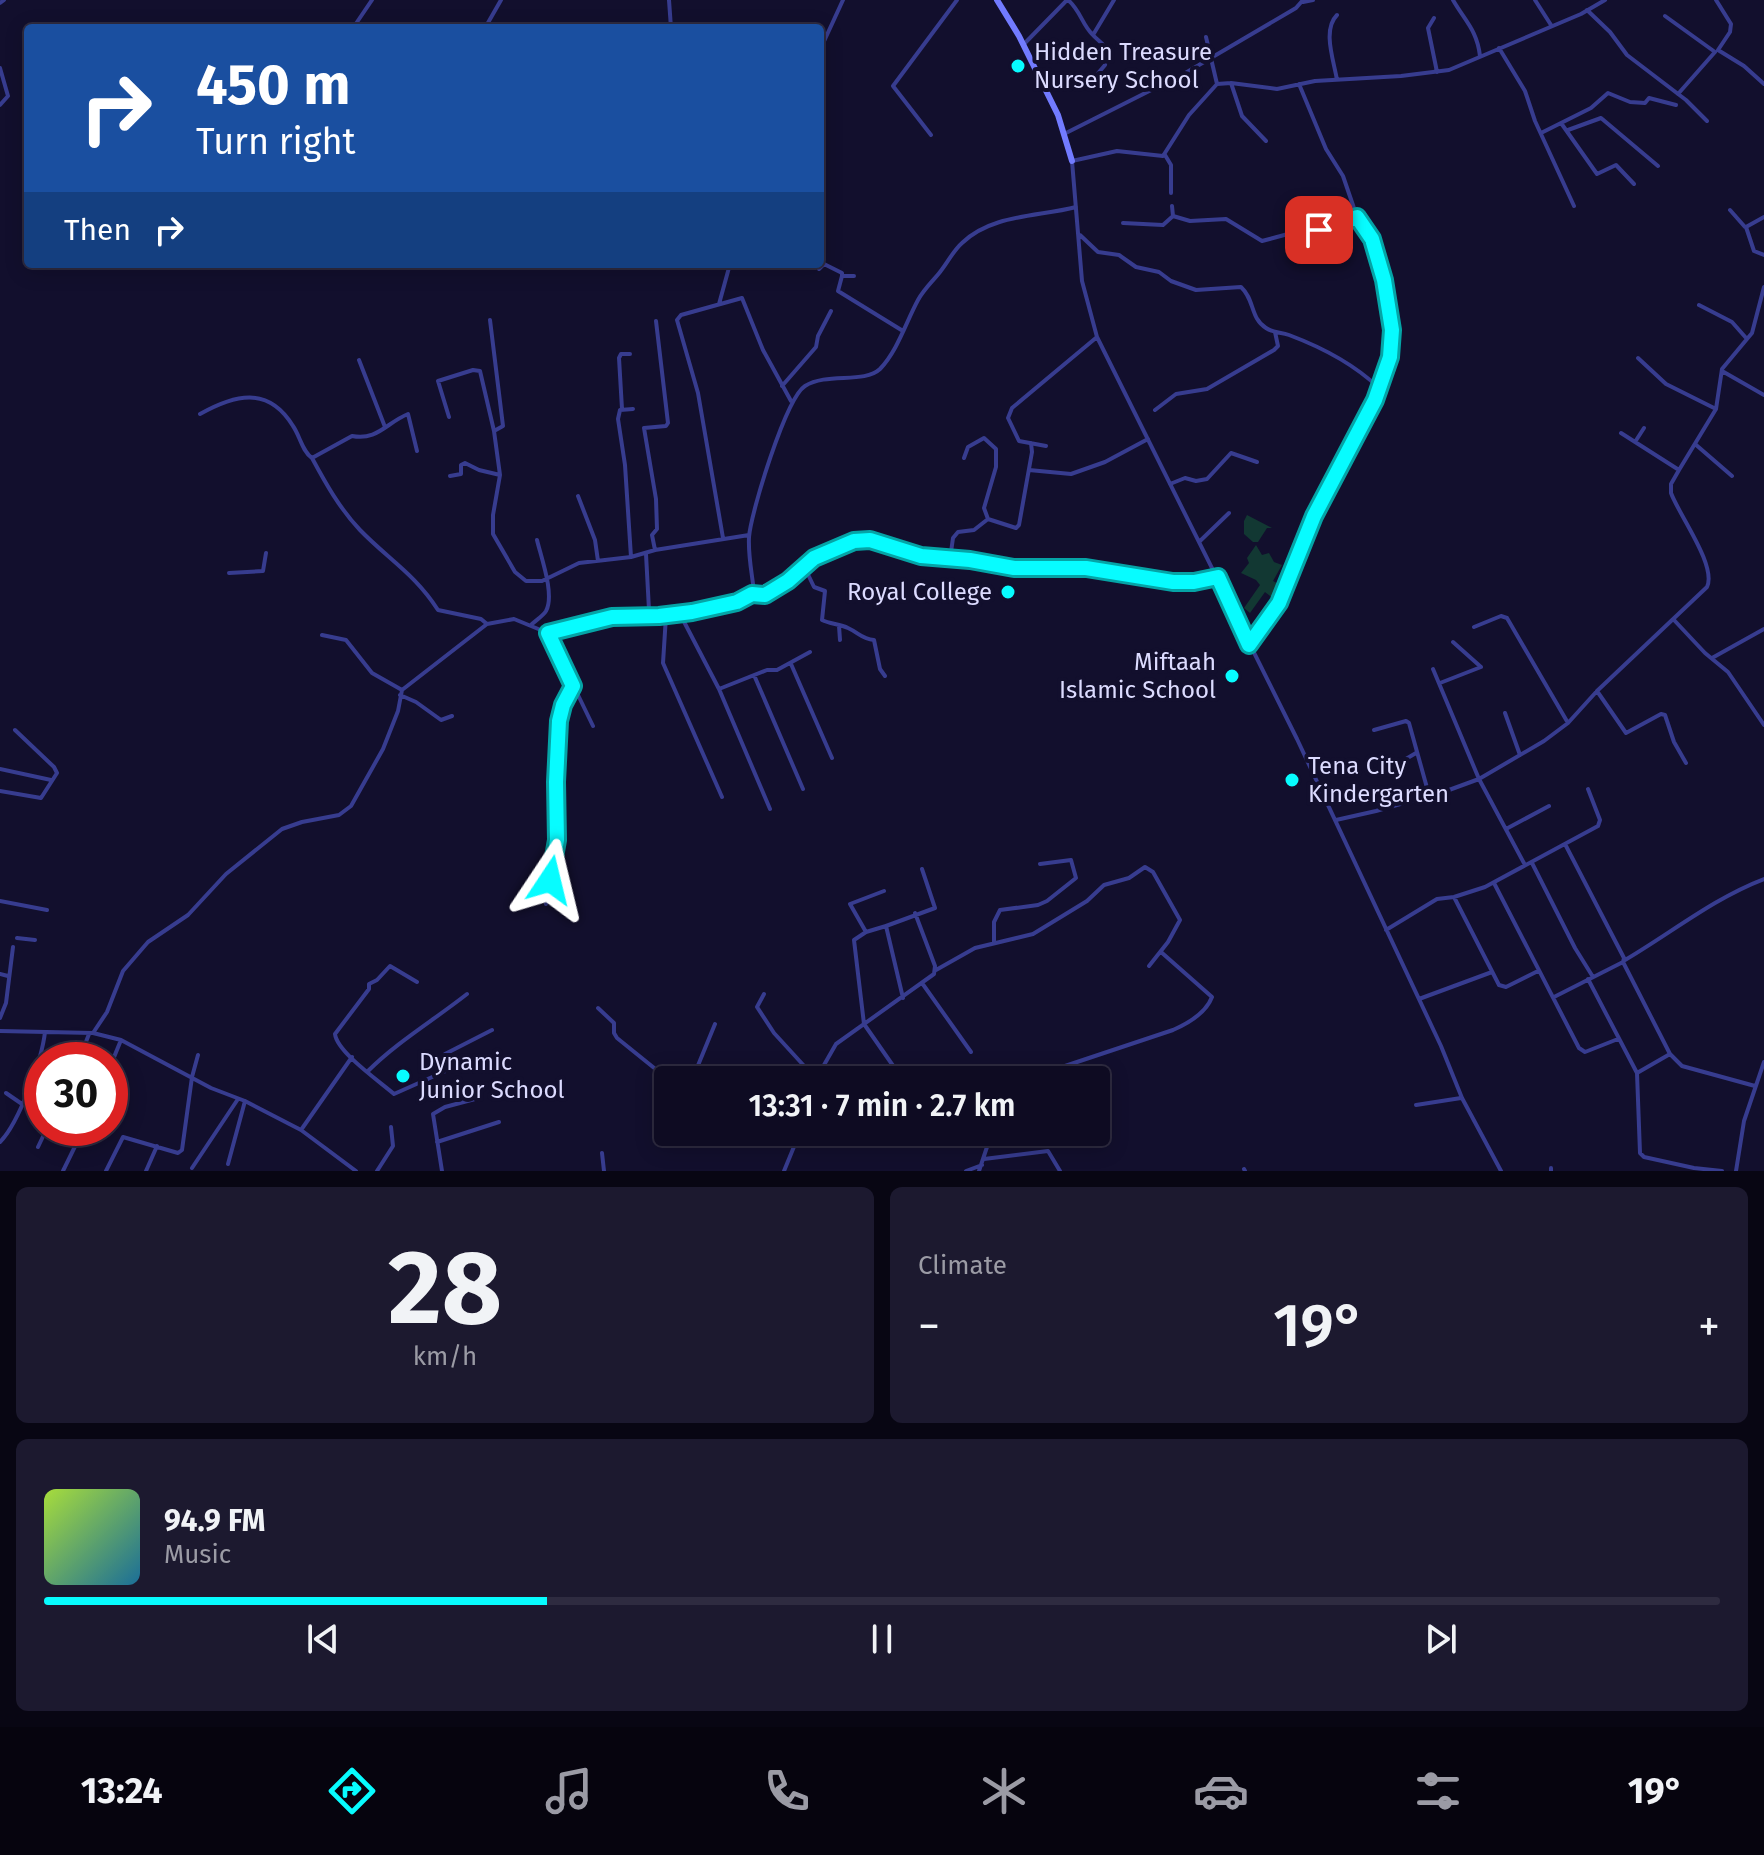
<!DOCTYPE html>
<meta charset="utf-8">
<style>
body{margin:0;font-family:"Fira Sans",sans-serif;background:#1c192f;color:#f1f3f6;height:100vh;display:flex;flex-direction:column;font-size:30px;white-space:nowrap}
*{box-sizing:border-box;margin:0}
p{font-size:26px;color:#9b9ba5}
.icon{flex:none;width:44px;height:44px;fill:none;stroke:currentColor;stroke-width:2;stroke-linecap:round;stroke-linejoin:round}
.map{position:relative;height:1171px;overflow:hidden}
.sheet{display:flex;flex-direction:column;gap:16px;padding:16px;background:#080613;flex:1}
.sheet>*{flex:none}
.guide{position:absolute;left:24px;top:24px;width:800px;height:244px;border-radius:8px;box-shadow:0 4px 20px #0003,0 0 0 2px #2e2b40;background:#1a4fa0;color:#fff;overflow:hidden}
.speed{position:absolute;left:24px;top:1042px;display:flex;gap:16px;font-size:40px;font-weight:700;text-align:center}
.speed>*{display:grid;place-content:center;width:104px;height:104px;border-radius:50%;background:#0e0b22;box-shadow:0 4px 20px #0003,0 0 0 2px #2e2b40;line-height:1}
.speed .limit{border:12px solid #d22;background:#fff;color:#111}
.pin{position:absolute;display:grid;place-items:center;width:68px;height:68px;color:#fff;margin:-34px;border-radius:16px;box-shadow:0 4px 12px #0006}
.me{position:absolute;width:88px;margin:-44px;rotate:10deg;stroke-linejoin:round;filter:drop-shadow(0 0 6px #0008)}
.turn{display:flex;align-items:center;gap:28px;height:168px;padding:0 40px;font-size:36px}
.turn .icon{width:104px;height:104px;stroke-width:2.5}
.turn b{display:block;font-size:56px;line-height:68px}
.then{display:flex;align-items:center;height:76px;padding:0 40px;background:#0003;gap:16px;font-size:30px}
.big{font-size:60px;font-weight:600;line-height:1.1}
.sheet .tile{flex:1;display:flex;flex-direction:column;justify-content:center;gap:12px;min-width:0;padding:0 28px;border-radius:12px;background:#1c192f}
.sheet .dial{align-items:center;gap:0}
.dial b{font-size:104px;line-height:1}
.song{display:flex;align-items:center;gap:24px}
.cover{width:96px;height:96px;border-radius:12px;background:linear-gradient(135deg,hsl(80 70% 55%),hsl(200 70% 35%))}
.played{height:8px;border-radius:4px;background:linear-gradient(90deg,#07fcff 30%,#2e2b40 30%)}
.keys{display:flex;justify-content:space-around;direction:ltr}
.heat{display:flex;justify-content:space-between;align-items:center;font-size:44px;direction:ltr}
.sheet .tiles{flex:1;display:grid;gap:16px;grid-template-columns:1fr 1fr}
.tile:last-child{grid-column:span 2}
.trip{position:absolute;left:654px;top:1066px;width:456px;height:80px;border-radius:8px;background:#0e0b22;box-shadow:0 4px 20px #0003,0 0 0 2px #2e2b40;font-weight:600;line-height:80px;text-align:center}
.menu{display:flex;height:128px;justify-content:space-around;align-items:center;background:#06040e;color:#9b9ba5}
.menu .icon{width:56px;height:56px}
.menu .selected{color:#07fcff}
.menu b{font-size:36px;color:#f1f3f6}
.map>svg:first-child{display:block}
</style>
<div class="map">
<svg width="1764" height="1171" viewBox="0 0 1764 1171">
<rect width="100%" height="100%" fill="#120f2d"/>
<path fill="#123833" d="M1247,515l25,13h-5l-9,14h-5l-9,-8v-13z
M1256,545l6,10 7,-2 5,9 8,3 -9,16 9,5 -5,-1 3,6 -5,9 -10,-8 -15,21 -6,-5 16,-23 -4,-5 -15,-7 8,-10 -2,-5z"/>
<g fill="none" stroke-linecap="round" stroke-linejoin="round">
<path stroke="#373c8f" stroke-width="4" d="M669,0l2,28
M1068,0c12,10 14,24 24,34 5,6 10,8 15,15l-2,16 -11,13
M1453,0c12,21 24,30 27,56
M1535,0l16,25
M1716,0l15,24 -1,8 -12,18 26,16 20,18
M1303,2l10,-2
M0,3l4,-3
M1587,10l23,22 17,23 59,45 21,21
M1337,15c-15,15 -3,46 0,65
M1665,16l50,36 -37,42
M1434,18l-6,10 9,44
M353,28l19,-28
M485,28l16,-28
M1093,35l21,-35
M1206,37l11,47
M1024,44l43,-44
M1499,48l26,43 10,30 39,85
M820,50l23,-50
M0,68l8,28 -8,9
M1231,83l11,33 24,25
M1561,123l30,-15 17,-15 22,9 15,1 4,-5 27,7
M1568,130l33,-12 57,48
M1066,133l121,-61 109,-64 7,-8
M1541,133l20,-10 36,51 19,-9 18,19
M931,135l-38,-49 64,-86
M1165,155l6,10v28
M1172,206l1,10
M1730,210l15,17
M1173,216l17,5 36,-2 36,22 26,-7 9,10 22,-14 38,-13
M1764,217l-18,10 8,24 10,4
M1123,223l40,2 10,-9
M1080,235l18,17 21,3 17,12 23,5 12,9 25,9 45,-3c14,13 9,31 25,41 7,5 15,4 23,7 32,12 66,30 90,53
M819,269l5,-5 18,9v3
M854,276h-12l-4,15 65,40
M719,304l11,-40
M1699,305l33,17 15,17
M490,320l13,106 -9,5 6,44 -7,40v19l22,38 11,9h16l37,-18 52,-6 24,-7 94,-15
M1638,358l28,26 50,25
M359,360l26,67
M1722,371l42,24
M782,386l34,-39 2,-11 13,-25
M622,409l-3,-51 2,-4h9
M1155,410l21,-16 31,-5 67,-39 4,-4 -3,-14
M200,414c34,-19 68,-29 93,12 7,10 9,25 19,32 14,26 28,51 48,72 28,29 55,44 78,80l43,9 6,5
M449,417l-11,-36 35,-11 7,1 14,60
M1635,442l9,-14
M1695,444l37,32
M1046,446l-27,-5 -11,-23 4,-10 85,-71
M312,458l40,-22c25,5 34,-13 56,-22l9,37
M964,458l4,-11 16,-9 12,11v18l-12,41 4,11
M1029,470l42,4 34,-12 43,-23
M1679,470l37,-61 6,-40 30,-36 12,-46
M450,476l11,-2v-9l4,-2 14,7 21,5
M1170,484l15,-6 11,3 11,-2 24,-26 26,9
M578,496l17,44 3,21
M723,538l-25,-145 -21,-73 4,-5 61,-17 21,52 28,51
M1200,541l29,-28
M655,550l-3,-15 5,-6 -1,-30 -12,-71 22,-2 2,-3 -12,-102
M646,554l3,56 -2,7
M631,557l-6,-92 -7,-46 2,-9 13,-1
M950,559l3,-21 5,-6 16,-2 14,-11 28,9 3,-3 13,-73 -1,-9
M804,566l10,21 11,4 -3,29c8,4 18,4 26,8 11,5 14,11 26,12l6,29 5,7
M229,573l34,-2 3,-18
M752,594l2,-2c-2,-19 -6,-36 -5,-55 2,-25 37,-139 56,-151 22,-14 59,-2 75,-17 18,-19 26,-47 38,-69 6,-11 15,-19 22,-28 8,-10 13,-21 22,-29 30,-29 76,-26 114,-36
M680,614l39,75 51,120
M666,616l-3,47 59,134
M1674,620l31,33 23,19 36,53
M531,625c4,-4 12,-9 15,-14 9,-16 -5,-54 -9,-71
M839,626l1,14
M1474,627l27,-11 6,2 61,105
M548,633l45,93
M322,635l24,5 26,33 30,17
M1250,644l29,-41 35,-87 61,-116 15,-43 2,-17 -3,-40 -11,-45 -6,-16 -15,-22 -14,-41 -17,-27 -27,-65
M1712,658l52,-29
M791,664l41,94
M1433,669l46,110 46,86
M754,675l49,114
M1440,683l41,-16 -28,-25
M719,689l48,-19h10l33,-18
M1597,691l29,42 35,-19 4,1 9,27 12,21
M400,695l16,7 25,18 11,-4
M1505,713l15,42
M1374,730l32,-9 3,2 20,72
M1394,766l22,-13
M0,769l51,11
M0,791l41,7 16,-25 -3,-6 -39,-37
M1336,820l40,-9 73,-21 30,-11 65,-38 24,-18 29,-32 110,-104c10,-21 -28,-72 -36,-94v-9l8,-14 -58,-37
M1506,829l43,-23
M1565,844l59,114 -1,4 47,92 12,12 73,20
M1532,863l43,85 18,29
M1494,883l85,165 6,4 33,-13
M1454,897l45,88 7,2 32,-16
M0,901l47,9
M546,904l11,-64 -1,-58 3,-61 4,-16 10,-19
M886,926l-20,6 -12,8 10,84 39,56
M1386,930l51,-31 17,-2 31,-10 113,-61 2,-6 -12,-31
M866,932l-16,-28 34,-13
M17,938l18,2
M994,942v-20l6,-12 38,-5 9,-4 29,-23 -5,-18 -31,4
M1625,960c46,-27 89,-62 139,-81
M936,970l39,-22 58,-14 54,-33 17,-16 25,-7 16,-11 8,5 27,48 -12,22 -19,24
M0,974l8,2
M1588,979l49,94 3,80 4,4 50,11 28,3
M417,982l-27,-16 -13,14 -8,4v5l-34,45c2,18 44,47 59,60l54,-24 -6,-11 3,-5 47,-24
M922,983l49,69
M764,994l-7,13 17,26 43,47
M1554,997l69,-35
M903,998l-17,-72 49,-18 -13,-39
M1419,999l73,-27
M598,1008l16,15v10l3,5 52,42
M0,1018l6,-15 7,-56
M0,1031l93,2 28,7 90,48 34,13 56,29 55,41
M93,1033l14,-21 16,-41 25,-29 40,-27 38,-41 56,-45 20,-7 37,-7 12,-9 32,-57 15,-38 4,-21 85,-66 27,-5 34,14 64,-16 47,-1 51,-8 27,-6 15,-8 13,1 8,-4 41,-33 40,-17 16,-1 51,16 49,4 44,8h72l87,14h21l24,-5
M79,1060l10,-26
M110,1067l11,-27
M368,1071c29,-29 66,-51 99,-77
M1637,1073l33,-19
M692,1080l23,-56
M819,1080l5,-15 12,-21 98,-70 1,-8 -20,-53
M1023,1080l150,-50c16,-7 33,-17 39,-33l-51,-45
M6,1093l16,11
M1416,1105l45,-7
M301,1130l51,-73
M796,1132l19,11 7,-11
M0,1142c19,-19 42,-83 45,-110
M437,1142l62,-20
M38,1147l9,-19
M602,1153l2,18
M984,1159l64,-8 12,20
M228,1164l17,-63
M192,1168l46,-69
M1244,1169l1,2
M63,1171l21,-43
M106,1171l17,-34 55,16 4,-3 10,-73 6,-22
M146,1171l11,-25
M377,1171l16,-25 -2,-19
M442,1171l-9,-57 12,-7 30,-8
M784,1171l16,-39
M966,1171l16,-6
M979,1171l13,-39
M1501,1171l-39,-73 -21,-52 -144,-307 -200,-402 -15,-56 -10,-120 45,-10 46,5 26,-41 28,-31 14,-1 46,6 38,-8 86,-5 48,-6 132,-56 24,-14
M1551,1171v-3
M1736,1171l8,-50 20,-59"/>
<path stroke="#727bff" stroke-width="6" d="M997,0l22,36 39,79 14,46"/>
</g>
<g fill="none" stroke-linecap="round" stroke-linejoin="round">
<defs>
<path id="route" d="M550,880l7,-40 -1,-58 3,-61 4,-16 10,-19 -25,-53 64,-16 47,-1 33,-4 45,-10 15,-8 13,1 23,-14 26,-23 40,-17 16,-1 51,16 49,4 44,8h72l87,14h21l24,-5 31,68 30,-42 35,-87 61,-116 15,-43 2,-27 -8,-50 -12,-41 -15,-22 -38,13"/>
</defs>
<use href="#route" stroke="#05a4a6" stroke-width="20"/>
<use href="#route" stroke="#07fcff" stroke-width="14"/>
</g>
<g fill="#07fcff" stroke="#120f2d" stroke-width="3">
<circle cx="1018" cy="66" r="8"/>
<circle cx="1008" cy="592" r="8"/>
<circle cx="1232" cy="676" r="8"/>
<circle cx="1292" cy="780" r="8"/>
<circle cx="403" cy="1076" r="8"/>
</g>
<g text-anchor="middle" stroke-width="8" stroke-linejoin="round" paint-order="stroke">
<g font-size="24" fill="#dcdbff" stroke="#120f2d" text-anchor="start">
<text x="1034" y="60">Hidden Treasure<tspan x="1034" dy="28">Nursery School</tspan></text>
<text x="992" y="600" text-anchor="end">Royal College</text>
<text x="1216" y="670" text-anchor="end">Miftaah<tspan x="1216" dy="28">Islamic School</tspan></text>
<text x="1308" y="774">Tena City<tspan x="1308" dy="28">Kindergarten</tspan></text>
<text x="419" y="1070">Dynamic<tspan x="419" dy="28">Junior School</tspan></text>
</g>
</g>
</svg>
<div class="speed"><div class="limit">30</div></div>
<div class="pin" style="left:1319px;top:230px;background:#d93025"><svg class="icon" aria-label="arrive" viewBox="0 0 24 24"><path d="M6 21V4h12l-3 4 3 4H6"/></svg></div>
<svg class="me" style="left:550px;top:880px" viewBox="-20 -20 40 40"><path d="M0-17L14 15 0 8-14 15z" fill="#07fcff" stroke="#fff" stroke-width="4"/></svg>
<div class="trip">13:31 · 7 min · 2.7 km</div>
<div class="guide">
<div class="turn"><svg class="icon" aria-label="right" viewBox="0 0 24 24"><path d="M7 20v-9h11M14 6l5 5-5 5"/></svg><div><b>450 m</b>Turn right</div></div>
<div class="then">Then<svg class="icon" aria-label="right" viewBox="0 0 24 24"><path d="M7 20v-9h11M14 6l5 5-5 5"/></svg></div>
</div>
</div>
<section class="sheet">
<div class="tiles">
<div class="tile dial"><b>28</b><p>km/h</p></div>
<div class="tile"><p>Climate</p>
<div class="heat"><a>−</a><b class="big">19°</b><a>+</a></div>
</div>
<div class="tile">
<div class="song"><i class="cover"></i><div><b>94.9 FM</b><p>Music</p></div></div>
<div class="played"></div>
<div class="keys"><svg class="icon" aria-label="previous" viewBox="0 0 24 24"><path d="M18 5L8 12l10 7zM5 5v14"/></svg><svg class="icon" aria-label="pause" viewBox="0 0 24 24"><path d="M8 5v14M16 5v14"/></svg><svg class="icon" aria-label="next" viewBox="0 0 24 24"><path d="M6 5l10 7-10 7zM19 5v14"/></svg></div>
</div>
</div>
</section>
<nav class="menu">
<b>13:24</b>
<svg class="icon selected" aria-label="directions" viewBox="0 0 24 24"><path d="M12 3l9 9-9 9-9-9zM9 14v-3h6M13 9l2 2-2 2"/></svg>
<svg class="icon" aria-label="music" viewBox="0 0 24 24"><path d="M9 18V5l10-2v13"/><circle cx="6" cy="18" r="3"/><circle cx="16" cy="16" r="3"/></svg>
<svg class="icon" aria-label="phone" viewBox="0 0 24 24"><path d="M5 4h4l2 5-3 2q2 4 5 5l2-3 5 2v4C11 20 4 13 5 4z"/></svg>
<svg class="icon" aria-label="climate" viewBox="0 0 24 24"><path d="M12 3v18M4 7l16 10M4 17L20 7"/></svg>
<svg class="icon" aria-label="car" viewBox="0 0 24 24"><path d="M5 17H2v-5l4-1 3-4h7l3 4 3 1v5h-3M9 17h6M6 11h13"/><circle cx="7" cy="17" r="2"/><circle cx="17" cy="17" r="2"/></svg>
<svg class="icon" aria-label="filters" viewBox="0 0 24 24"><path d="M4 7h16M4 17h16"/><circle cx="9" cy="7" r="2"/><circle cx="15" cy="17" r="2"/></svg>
<b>19°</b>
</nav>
